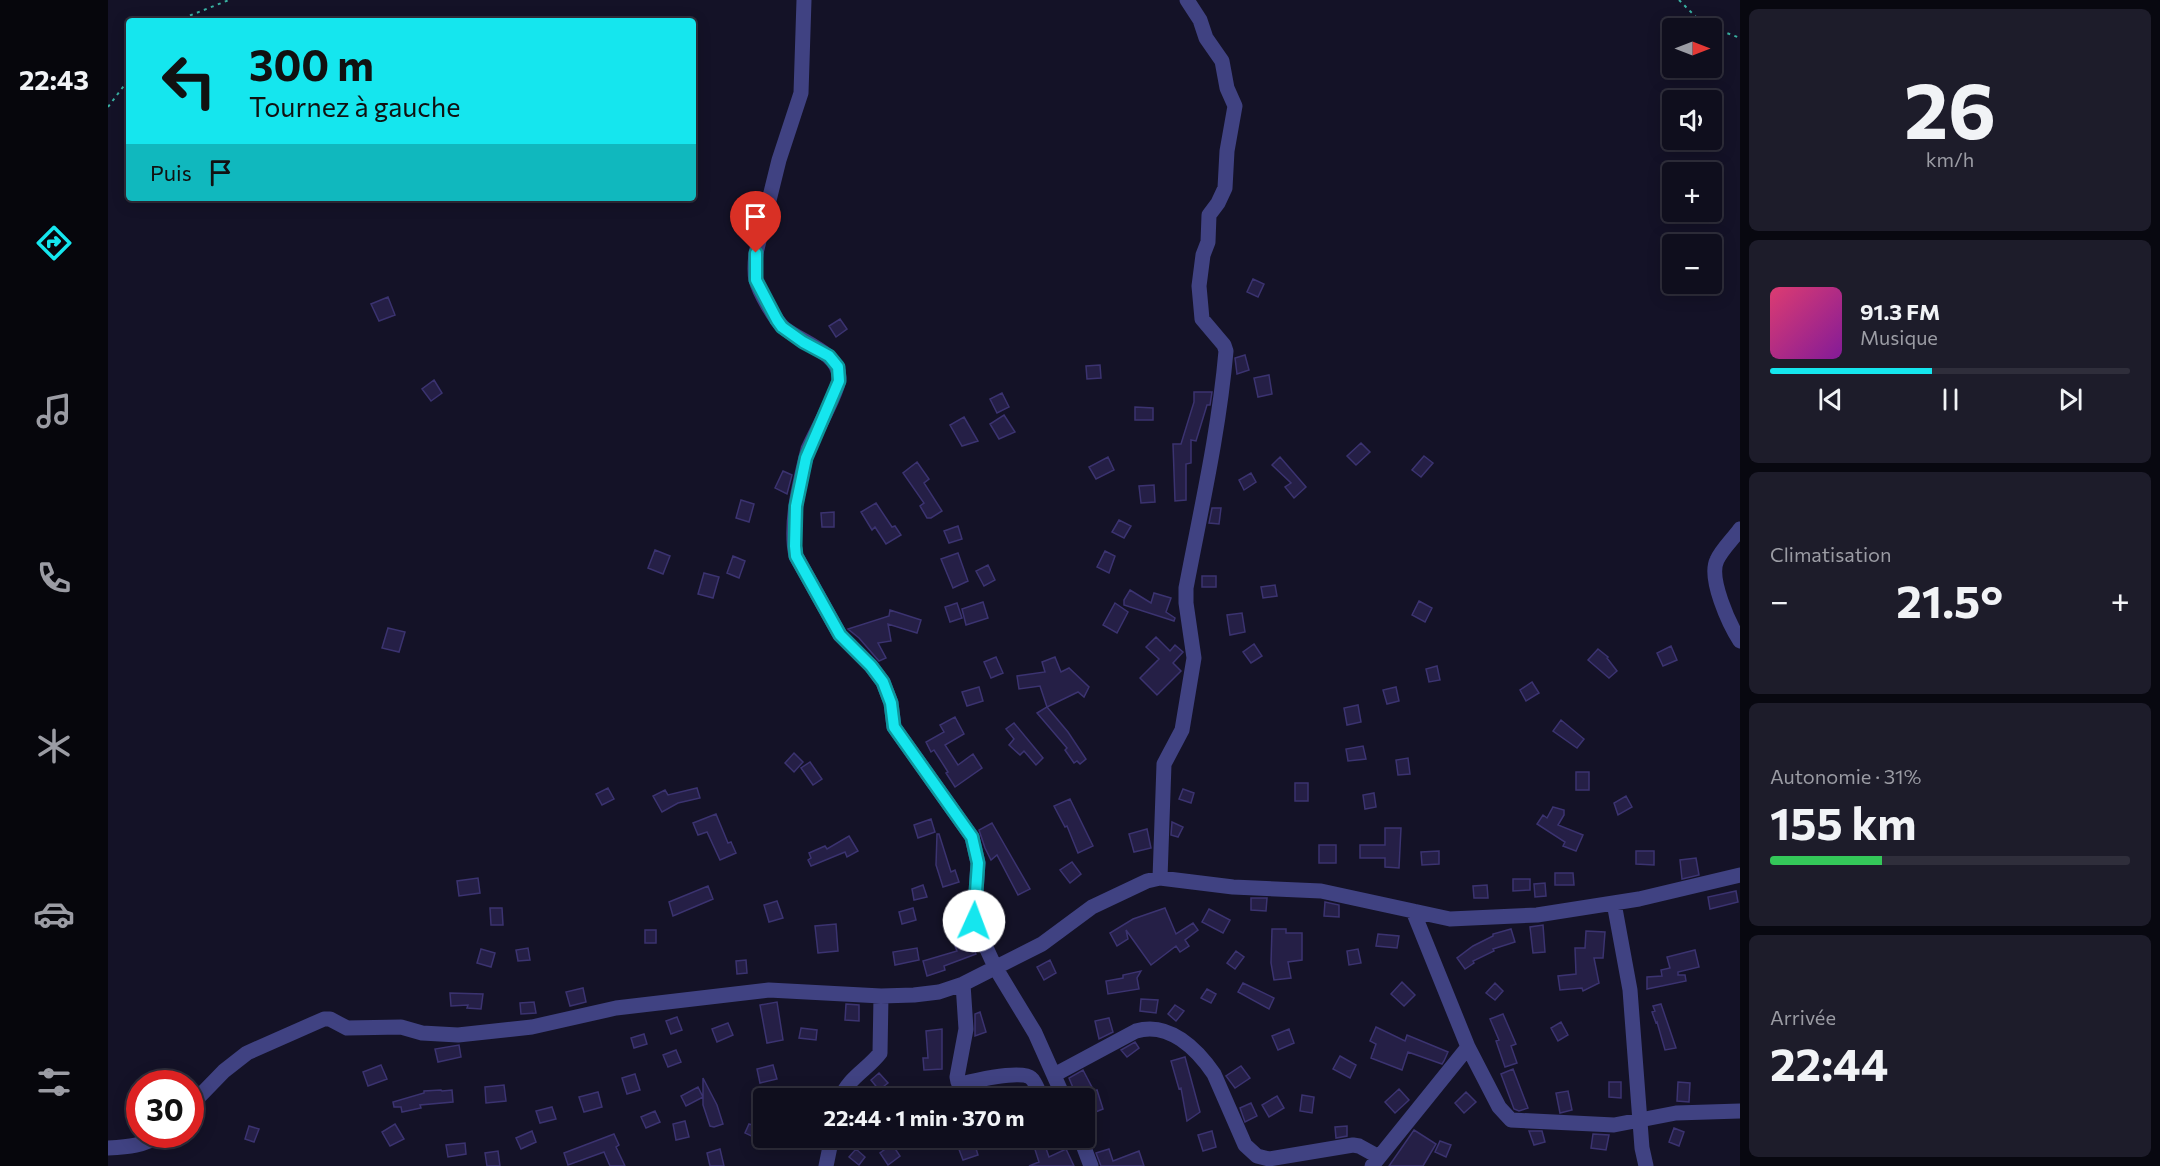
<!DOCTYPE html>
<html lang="fr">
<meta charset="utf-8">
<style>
body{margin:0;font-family:Commissioner,sans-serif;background:#1d1c2a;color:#f1f3f6;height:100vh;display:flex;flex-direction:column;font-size:22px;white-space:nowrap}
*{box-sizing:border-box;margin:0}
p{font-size:20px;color:#9b9ca4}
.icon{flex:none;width:33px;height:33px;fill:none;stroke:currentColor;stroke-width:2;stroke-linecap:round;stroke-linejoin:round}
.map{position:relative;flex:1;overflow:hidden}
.details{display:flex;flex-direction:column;gap:9px;padding:9px;background:#080810;width:420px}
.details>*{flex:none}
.guide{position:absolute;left:18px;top:18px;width:570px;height:183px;border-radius:6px;box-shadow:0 3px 15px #0003,0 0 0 2px #2f2e3b;background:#15e6ee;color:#111;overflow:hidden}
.needle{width:39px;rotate:90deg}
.tools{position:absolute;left:1554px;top:18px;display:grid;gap:12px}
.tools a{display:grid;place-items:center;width:60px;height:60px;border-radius:6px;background:#0f0e1d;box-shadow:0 3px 15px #0003,0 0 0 2px #2f2e3b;font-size:30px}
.speed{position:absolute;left:18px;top:1070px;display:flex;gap:12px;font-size:30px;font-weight:700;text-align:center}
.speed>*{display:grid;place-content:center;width:78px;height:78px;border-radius:50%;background:#0f0e1d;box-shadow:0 3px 15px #0003,0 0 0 2px #2f2e3b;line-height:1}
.speed .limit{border:9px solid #d22;background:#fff;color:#111}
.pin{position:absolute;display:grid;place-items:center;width:51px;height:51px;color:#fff;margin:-62px -26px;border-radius:50% 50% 50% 0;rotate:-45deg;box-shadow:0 0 6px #0007}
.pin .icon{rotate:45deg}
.me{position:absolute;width:66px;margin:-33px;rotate:2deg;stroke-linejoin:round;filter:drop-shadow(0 0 4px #0008)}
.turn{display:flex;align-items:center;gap:21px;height:126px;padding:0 24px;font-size:27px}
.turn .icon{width:78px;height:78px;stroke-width:2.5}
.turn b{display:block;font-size:42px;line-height:51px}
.then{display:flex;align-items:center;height:57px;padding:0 24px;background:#0003;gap:12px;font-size:22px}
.big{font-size:45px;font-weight:700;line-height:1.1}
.details .tile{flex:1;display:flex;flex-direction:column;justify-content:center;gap:9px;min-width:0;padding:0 21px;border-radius:9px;background:#1d1c2a}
.details .dial{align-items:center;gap:0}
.dial b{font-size:78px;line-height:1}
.song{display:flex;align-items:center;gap:18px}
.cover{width:72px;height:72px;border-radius:9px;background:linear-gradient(135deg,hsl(340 70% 55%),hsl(290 70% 35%))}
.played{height:6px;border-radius:3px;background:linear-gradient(90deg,#15e6ee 45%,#2f2e3b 45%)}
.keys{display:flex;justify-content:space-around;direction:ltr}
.heat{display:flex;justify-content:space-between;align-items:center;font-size:33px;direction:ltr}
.charge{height:9px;border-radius:4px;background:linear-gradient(90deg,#34c759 31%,#2f2e3b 0)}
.trip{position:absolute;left:645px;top:1088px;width:342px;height:60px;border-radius:6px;background:#0f0e1d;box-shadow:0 3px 15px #0003,0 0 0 2px #2f2e3b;font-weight:700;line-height:60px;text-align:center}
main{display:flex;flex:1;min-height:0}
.tabs{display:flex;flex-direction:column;width:108px;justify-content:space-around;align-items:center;background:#06060c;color:#9b9ca4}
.tabs .icon{width:42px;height:42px}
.tabs .current{color:#15e6ee}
.tabs b{font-size:27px;color:#f1f3f6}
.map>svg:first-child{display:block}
</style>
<main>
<nav class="tabs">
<b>22:43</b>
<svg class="icon current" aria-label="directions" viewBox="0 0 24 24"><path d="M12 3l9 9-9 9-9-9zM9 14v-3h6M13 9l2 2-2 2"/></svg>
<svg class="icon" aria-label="music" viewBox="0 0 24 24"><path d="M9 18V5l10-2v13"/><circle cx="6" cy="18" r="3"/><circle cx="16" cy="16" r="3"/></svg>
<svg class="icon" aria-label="phone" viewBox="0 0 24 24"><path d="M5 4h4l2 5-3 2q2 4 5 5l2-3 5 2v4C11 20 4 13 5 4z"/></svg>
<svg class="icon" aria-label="climate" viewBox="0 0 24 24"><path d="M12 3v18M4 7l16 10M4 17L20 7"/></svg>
<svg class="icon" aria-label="car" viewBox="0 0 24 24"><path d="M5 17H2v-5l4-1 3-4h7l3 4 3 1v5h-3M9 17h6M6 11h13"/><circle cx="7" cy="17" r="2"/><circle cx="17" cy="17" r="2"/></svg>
<svg class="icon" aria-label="filters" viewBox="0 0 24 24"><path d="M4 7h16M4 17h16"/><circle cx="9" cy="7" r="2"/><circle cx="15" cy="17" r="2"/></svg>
</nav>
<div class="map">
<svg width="1632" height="1166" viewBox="0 0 1632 1166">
<rect width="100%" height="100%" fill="#141227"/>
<path fill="#251f46" stroke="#3b3370" stroke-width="1.5" d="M1145,279l11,5 -6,13 -11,-5z
M280,297l7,18 -16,6 -8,-17z
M732,319l7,10 -11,8 -7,-11z
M1137,355l4,15 -12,4 -2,-16z
M992,365l1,13 -14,1 -1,-13z
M1161,375l3,19 -14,3 -4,-19z
M326,380l8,13 -11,8 -9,-12z
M1086,392h18l-2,13h-3l-11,36 -5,-1v23l-5,1v36l-11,1 -2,-57h8l13,-42z
M894,393l7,14 -12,6 -7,-14z
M1027,407l18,1v12h-18z
M896,415l11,17 -16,7 -9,-15z
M856,417l14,24 -16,5 -12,-21z
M1253,443l9,9 -14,13 -9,-9z
M1316,456l9,7 -12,14 -9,-7z
M1000,457l6,13 -18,9 -7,-12z
M1172,457l26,30 -12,11 -9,-11 6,-4 -19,-18z
M809,462l12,17 -5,4 18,28 -11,7h-4l-7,-12 4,-3 -21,-30z
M675,471l9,4 -5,19 -12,-6z
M1143,473l5,9 -12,8 -5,-10z
M1046,485l1,17 -14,1 -2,-17z
M633,500l13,4 -5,18 -13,-4z
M768,503l16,24 3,-1 6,9 -15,9 -11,-17 -3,3 -11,-18z
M1104,508h9l-2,16 -10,-1z
M726,512v15h-12l-1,-14z
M1011,520l12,6 -7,12 -12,-6z
M850,526l4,13 -13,4 -5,-12z
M547,550l15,6 -7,18 -15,-6z
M997,551l10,5 -6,17 -12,-6z
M850,553l10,28 -15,7 -12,-29z
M625,556l12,5 -6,17 -12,-5z
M880,565l7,15 -11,6 -8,-15z
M596,573l15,4 -6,21 -15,-4z
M1094,576h14v11h-14z
M1167,585l2,11 -14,2 -2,-11z
M1022,590l21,13 3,-10 17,5 -5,14 9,6 -1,3 -50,-16v-5z
M1311,601l13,7 -7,14 -13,-7z
M875,602l5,16 -22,7 -4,-16z
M849,603l5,15 -12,4 -5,-15z
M1007,603l13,9 -11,21 -14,-8z
M782,610l31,10 -4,13 -29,-9 3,17 -13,2 8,15 -7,3 -20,-23 -11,-9 41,-13z
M1134,613l3,19 -15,3 -3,-20z
M280,628l17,4 -6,20 -17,-4z
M1048,637l14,14 5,-6 8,7 -10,11 8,8 -24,24 -17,-17 19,-19 -13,-12z
M1146,644l8,12 -11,7 -8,-11z
M1563,646l6,14 -14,6 -6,-13z
M1490,649l10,8 -1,1 10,13 -8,7 -21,-18z
M888,657l7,16 -12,5 -7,-16z
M947,657l6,15 8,-4 20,19 -5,10 -6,-5 -31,15 21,25 18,27 -6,5 -3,-3 -3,2 -9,-13 2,-2 -30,-35 10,-6 -7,-21 -21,3 -2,-13 28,-4 -3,-10z
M1329,666l3,14 -11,2 -3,-13z
M1424,682l7,11 -13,8 -6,-11z
M871,687l4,14 -16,5 -5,-14z
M1288,687l3,14 -12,3 -4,-14z
M1250,705l3,17 -14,3 -3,-17z
M847,717l9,17 -19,11 13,20 15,-11 9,14 -27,19 -9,-14 2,-1 -14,-22 -3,2 -5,-10 18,-10 -4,-7z
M1453,720l23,19 -7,9 -24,-17z
M906,723l29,35 -7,7 -12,-14 -4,4 -11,-10 5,-6 -8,-10z
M1255,746l3,13 -18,2 -2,-12z
M686,753l9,9 -9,10 -9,-9z
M1300,758l2,16 -12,1 -2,-15z
M702,762l12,17 -9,6 -12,-17z
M1468,772h13v18h-13z
M1187,783h13v18h-13z
M500,788l6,11 -12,6 -6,-11z
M589,788l3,10 -22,5 -16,9 -9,-16 12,-6 3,5z
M1075,789l11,4 -3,10 -12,-4z
M1266,793l2,14 -11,2 -2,-14z
M1518,796l6,11 -14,8 -4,-12z
M962,799l23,47 -15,7 -11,-27 -2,1 -11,-21z
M1445,807l11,3v5l-6,10 25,10 -7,16 -13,-5 2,-4 -28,-18 6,-9 4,3z
M608,814l12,29 3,-1 5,11 -16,7 -13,-28 -9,3 -5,-12z
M823,819l4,13 -17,6 -4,-13z
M1064,822l11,5 -5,10 -7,-2z
M884,823l38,66 -12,6 -21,-40 -6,5 -6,-12 -6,-18z
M1277,828h16l-2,40 -14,-1v-9h-25v-13h25z
M1039,829l4,19 -17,4 -5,-18z
M829,834h2l12,38 4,-2 4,12 -16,5 -7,-22z
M741,836l9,15 -11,6 -2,-5 -34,14 -3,-6 3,-2 -2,-5 16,-7 2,3z
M1211,845h17v18h-17z
M1331,851v13l-17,1 -1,-13z
M1528,851h18v14l-18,-1z
M1588,858l3,17 -17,4 -2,-19z
M964,862l9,12 -11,9 -10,-13z
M1447,873h18l1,12h-19z
M370,878l2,15 -21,3 -2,-15z
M1405,879h17v11l-17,1z
M1437,883l1,13 -11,1 -1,-13z
M815,885l4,12 -13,3 -2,-11z
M1379,885l1,13h-14l-1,-12z
M600,886l5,13 -40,17 -4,-14z
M1628,891l2,11 -28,7 -2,-12z
M1143,898h16l-1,13 -15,-1z
M669,901l6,17 -14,4 -5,-17z
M1217,902l14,3v12l-15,-1z
M382,908h12l1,17h-12z
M805,908l3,12 -14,4 -3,-12z
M1057,908l11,26 17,-11 5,7 -13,10 4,6 -9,6 -4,-6 -25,19 -25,-35 2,9 -11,7 -7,-13 23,-14z
M1101,909l21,11 -7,13 -21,-11z
M856,922l12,32 -32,12 1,4 -18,6 -4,-15 34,-10 -2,-5 3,-1 -7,-18z
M728,924l2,27 -20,2 -3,-27z
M1435,925l2,27 -12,1 -3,-26z
M1164,929h14v4h16v27l-14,2 3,16 -17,2 -3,-17z
M1403,929l4,13 -22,7 1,2 -21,10 1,2 -9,6 -8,-11 16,-12 20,-10v-2z
M537,930h11v13h-11z
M1478,931l19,1 -2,26h-9l5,25 -16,8 -1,-3 -22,2 -2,-14 18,-2 -1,-26h10z
M1270,934l21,2 -2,12 -21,-2z
M420,948l2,12 -12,1 -2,-11z
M809,948l2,12 -24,5 -2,-13z
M373,949l14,4 -4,14 -14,-4z
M1250,949l3,14 -12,2 -2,-14z
M1587,950l4,17 -21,5v3h7l1,6 -39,8v-12l15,-1 -1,-6 9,-2 -3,-11z
M1128,951l8,6 -9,12 -8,-6z
M638,960l1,13 -10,1 -1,-13z
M942,960l6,13 -12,7 -7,-13z
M1033,971l-4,7 2,11 -31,5 -2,-13 17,-3v-3z
M1294,982l13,13 -11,11 -13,-12z
M1135,983l31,15 -5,11 -31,-17z
M1387,983l8,8 -8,9 -9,-7z
M475,988l3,14 -16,4 -4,-14z
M1099,989l9,5 -5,9 -10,-5z
M342,993l33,1 -2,15 -14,-1 1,-3 -17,1z
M1033,999l17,1 -2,13 -16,-2z
M426,1002l2,11 -15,1 -1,-11z
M669,1002l6,38 -16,3 -7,-38z
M738,1004l13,1v16l-14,-1z
M1553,1004l15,44 -11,2 -8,-28 -1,1 -4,-11 3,-1 -2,-5z
M1067,1005l9,6 -8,10 -8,-7z
M872,1012l6,20 -11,4v-22z
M1395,1014l13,30 -5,2 6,17 -12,4 -9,-26 3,-1 -9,-21z
M569,1017l5,13 -11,4 -5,-13z
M1001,1018l4,14 -14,7 -4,-18z
M1453,1022l7,13 -10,6 -7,-13z
M620,1023l5,12 -16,7 -5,-13z
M1268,1027l29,14 2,-6 41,17 -4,9 -2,3 -34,-12 -6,18 -31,-12 5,-14 -6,-3z
M693,1028l16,2 -1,10 -17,-2z
M834,1029v40l-18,1 -1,-12h5l-2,-27z
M1181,1029l5,14 -16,7 -6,-14z
M536,1034l3,10 -13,4 -3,-10z
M1027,1042l4,6 -12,9 -6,-7z
M351,1045l2,12 -23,5 -3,-13z
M568,1050l5,12 -13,5 -5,-12z
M1232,1056l16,9 -6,13 -17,-9z
M1077,1057l15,55 -13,9 -6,-33 -2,1 -8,-28z
M273,1065l6,14 -19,7 -5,-14z
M665,1065l4,14 -17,4 -3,-14z
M1133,1066l9,12 -15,10 -9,-12z
M1405,1069l15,39 -9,3 -5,-2 -13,-35z
M975,1070l11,21 3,-1 6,19 -15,6 -4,-17h-2l-2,-5 -4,2 -7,-17z
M771,1073l9,10 -9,7 -8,-10z
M527,1074l5,16 -13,4 -5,-16z
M595,1078l14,27 6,19 -9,3 -4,-1 -7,-21v-8l-17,9 -5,-10 17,-9 5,10z
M1501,1082h12v16l-12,-1z
M1570,1082l12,1 -1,19 -12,-1z
M396,1085l2,16 -20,2 -1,-16z
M1291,1089l10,11 -14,13 -10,-11z
M333,1090l1,1 10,-1 1,12 -33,3 1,3 -19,4 -1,-5h-7l-1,-5 31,-9v-2z
M1460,1091l4,19 -12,3 -4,-20z
M490,1092l4,15 -18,5 -5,-15z
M1358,1092l10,10 -12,11 -9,-10z
M1194,1095l12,2 -2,16 -12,-2z
M1169,1096l7,12 -15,9 -7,-12z
M1143,1103l6,13 -12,6 -5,-14z
M444,1107l4,12 -16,4 -4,-12z
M547,1111l5,11 -14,6 -5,-11z
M577,1121l4,16 -13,3 -3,-16z
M287,1124l9,15 -14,7 -8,-14z
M641,1124l15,4v14l-19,-9z
M141,1126l10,3 -5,13 -9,-3z
M1239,1126v10l-11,2 -1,-11z
M1566,1128l10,4 -5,14 -10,-4z
M1306,1130l22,14 -13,22h-34z
M424,1131l4,11 -15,7 -5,-11z
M1104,1131l4,16 -13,4 -5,-16z
M1421,1131h13l3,11 -11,3z
M506,1134l5,11 -3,2 9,19h-15l-6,-14 -36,13 -4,-12z
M1485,1134l16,1 -3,15 -15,-2z
M923,1137h11l7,20 17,-8 8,17h-45l10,-4z
M865,1139l5,16 -15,5 -6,-16z
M1332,1141l11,4 -5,12 -11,-5z
M357,1143l1,11 -18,3 -2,-12z
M784,1144l8,12 -12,9 -8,-12z
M612,1149l4,17h-14l-3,-13z
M748,1149l9,8 -6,8 -10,-8z
M1001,1149l4,12 26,-10 5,15h-43l-5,-13z
M390,1151l2,15h-13l-2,-13z"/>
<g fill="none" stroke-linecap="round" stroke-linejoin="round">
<path stroke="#39b1a2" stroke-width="2" stroke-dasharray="3 4.5" stroke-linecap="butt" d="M1571,0l24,24 37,14
M68,21l53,-21
M0,107l21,-28"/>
<path stroke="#404282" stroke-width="15" d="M696,0l-3,93 -22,67 -23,93c-1,9 -2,18 0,27 3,12 19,40 28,48 17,14 56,25 55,50 0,12 -25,57 -31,71 -8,32 -19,75 -12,107l44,79 31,31 12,16 8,21 3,24 78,110 6,26 -4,58 21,46 40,66 29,65
M1632,529c-7,10 -18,20 -23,31 -9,18 12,64 23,81
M1052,878l4,-114 18,-34 12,-72 -8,-55v-15c15,-79 33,-157 40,-237l-2,-6 -22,-26 -3,-33 4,-31 5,-13 1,-27 9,-12 7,-15 2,-37 8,-45 -8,-18 -5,-27 -16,-23 -6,-18 -13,-20
M1506,903l16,87 12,158 4,18
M855,984l3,45 -9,48 1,5 3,2c12,-3 61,-15 70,-6 5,4 7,14 11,20
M1360,1047l31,60 12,13 103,5 62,-12 64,-2
M946,1075l82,-44c33,-10 61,18 78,43l31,71 12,11 12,3 84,-14 6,1 20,11
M733,1098c7,-20 27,-29 39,-45l1,-57
M82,1106l34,-35 23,-18 77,-34h6l17,9 54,-1 21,6 36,2 74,-8 84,-19 153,-18 112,6 33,-1 25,-3 24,-8 79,-40 50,-37 55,-26 13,-3 73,9 88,4 129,28 87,-4 102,-16 101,-24
M972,1137l11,29
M0,1148c20,-1 36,-2 53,-14
M718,1166l6,-29
M1264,1166l96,-119 -55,-136"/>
</g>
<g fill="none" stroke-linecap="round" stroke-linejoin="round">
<defs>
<path id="route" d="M648,253v27l21,40 5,7 21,15 26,14 9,11 1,14 -33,77 -10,48 -1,40 1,10 44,79 31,31 12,16 8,21 3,24 78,110 6,26 -4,58"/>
</defs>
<use href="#route" stroke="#0e969b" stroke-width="15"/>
<use href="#route" stroke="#15e6ee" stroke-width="10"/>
</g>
</svg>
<div class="tools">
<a><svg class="needle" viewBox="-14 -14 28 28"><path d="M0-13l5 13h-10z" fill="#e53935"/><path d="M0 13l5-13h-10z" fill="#9b9ca4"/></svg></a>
<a><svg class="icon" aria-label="sound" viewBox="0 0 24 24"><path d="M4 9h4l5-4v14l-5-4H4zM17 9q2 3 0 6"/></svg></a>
<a>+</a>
<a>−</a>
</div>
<div class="speed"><div class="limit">30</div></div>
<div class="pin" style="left:648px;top:253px;background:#d93025"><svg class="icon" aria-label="arrive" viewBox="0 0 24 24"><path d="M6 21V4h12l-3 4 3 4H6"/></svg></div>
<svg class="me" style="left:866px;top:921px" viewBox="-20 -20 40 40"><circle r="19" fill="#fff"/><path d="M0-13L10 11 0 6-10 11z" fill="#15e6ee"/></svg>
<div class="trip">22:44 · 1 min · 370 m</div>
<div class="guide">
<div class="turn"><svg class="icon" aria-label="left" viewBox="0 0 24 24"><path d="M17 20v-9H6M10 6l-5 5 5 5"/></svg><div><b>300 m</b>Tournez à gauche</div></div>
<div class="then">Puis<svg class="icon" aria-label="arrive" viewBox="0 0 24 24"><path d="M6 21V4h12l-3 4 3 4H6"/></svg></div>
</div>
</div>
<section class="details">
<div class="tile dial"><b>26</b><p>km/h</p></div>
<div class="tile">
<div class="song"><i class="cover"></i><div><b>91.3 FM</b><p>Musique</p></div></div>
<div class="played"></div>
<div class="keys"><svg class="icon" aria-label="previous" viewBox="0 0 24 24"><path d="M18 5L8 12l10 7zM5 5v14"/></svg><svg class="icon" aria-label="pause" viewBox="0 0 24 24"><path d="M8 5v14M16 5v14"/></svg><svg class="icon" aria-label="next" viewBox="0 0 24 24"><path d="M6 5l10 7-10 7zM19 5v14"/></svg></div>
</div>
<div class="tile"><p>Climatisation</p>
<div class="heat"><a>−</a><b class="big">21.5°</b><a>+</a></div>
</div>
<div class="tile"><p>Autonomie · 31%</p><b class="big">155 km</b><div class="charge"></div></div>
<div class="tile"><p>Arrivée</p><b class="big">22:44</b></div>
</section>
</main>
